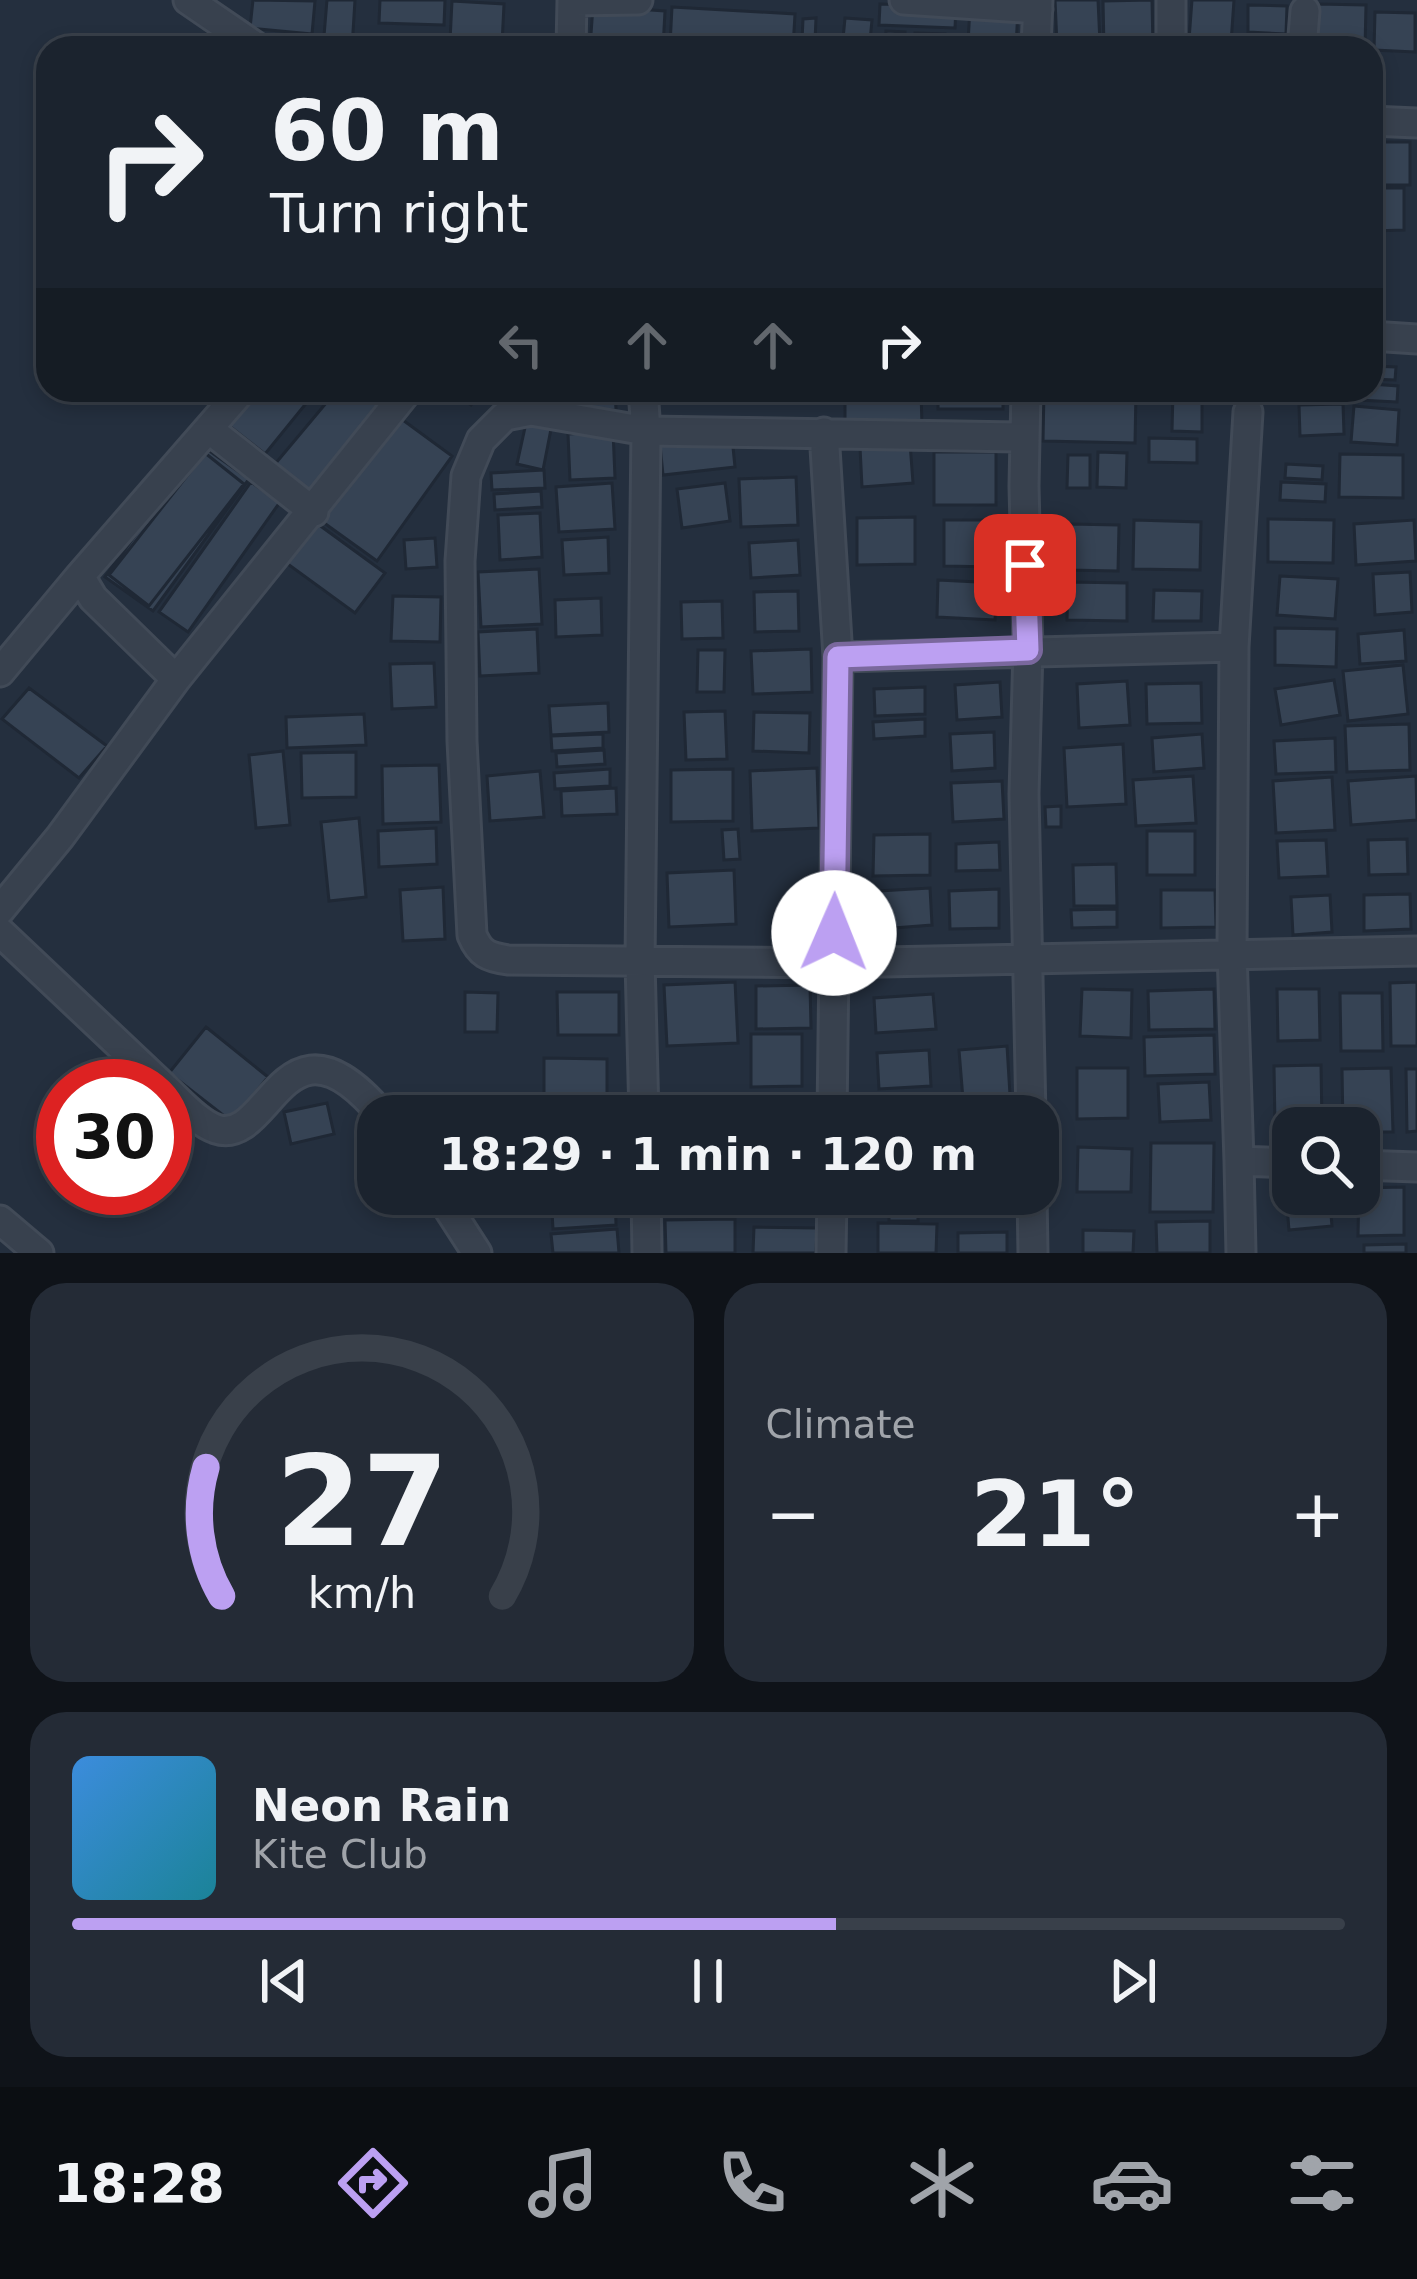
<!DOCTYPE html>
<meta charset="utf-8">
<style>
body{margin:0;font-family:"DejaVu Sans",sans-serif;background:#242b36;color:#f1f3f6;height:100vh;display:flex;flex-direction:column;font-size:45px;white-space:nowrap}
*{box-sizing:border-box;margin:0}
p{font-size:39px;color:#a0a4aa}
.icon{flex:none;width:66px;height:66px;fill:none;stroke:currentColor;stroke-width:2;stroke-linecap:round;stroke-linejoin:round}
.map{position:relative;height:1253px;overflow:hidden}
.side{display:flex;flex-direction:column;gap:30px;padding:30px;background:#0f1319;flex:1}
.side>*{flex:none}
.hud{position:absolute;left:36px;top:36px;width:1347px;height:366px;border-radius:36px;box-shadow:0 6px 18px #0003,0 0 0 3px #39404a;background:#1b232e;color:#f1f3f6;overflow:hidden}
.controls{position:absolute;left:1272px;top:1107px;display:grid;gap:24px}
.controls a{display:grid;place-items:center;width:108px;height:108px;border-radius:24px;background:#1b232e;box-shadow:0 6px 18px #0003,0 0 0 3px #39404a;font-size:60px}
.speed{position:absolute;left:36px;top:1059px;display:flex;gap:24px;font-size:60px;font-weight:700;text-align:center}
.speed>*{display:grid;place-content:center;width:156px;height:156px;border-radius:50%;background:#1b232e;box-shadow:0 6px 18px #0003,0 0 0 3px #39404a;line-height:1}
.speed .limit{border:18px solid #d22;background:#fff;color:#111}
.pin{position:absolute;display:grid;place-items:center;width:102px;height:102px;color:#fff;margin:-51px;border-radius:24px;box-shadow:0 6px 18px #0006}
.me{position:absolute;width:132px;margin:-66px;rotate:1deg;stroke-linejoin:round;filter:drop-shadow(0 0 9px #0008)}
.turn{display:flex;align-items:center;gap:42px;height:252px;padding:0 36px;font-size:54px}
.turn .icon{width:156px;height:156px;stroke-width:2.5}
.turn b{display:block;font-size:84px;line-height:102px}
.lanes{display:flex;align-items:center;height:114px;padding:0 36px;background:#0003;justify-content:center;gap:60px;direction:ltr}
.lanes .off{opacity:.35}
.big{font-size:90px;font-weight:700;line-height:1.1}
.side .widget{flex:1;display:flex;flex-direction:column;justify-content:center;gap:18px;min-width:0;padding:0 42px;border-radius:36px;background:#242b36}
.side .dial{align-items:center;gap:0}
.dial svg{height:312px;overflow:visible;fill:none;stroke:#39404a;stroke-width:7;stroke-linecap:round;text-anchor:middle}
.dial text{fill:#f1f3f6;stroke:none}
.song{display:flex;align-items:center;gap:36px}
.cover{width:144px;height:144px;border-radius:18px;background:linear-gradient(135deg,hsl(210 70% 55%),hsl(190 70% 35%))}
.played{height:12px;border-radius:6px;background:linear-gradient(90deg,#bca0f2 60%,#39404a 60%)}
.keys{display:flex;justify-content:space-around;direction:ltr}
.heat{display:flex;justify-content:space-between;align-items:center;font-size:66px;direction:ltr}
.side .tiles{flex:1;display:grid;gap:30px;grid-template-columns:1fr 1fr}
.widget:last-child{grid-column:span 2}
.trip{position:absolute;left:357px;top:1095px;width:702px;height:120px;border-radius:36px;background:#1b232e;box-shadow:0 6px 18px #0003,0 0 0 3px #39404a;font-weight:700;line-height:120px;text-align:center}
.tabs{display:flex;height:192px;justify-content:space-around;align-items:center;background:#0b0e12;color:#a0a4aa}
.tabs .icon{width:84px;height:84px}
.tabs .active{color:#bca0f2}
.tabs b{font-size:54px;color:#f1f3f6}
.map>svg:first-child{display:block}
</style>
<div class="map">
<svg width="1417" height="1253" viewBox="0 0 1417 1253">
<rect width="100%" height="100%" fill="#242f3e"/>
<path fill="#364354" stroke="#1f2835" stroke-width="3" d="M253,0l62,1 -3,33 -62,-6z
M327,0h28l-3,48h-29z
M380,0h65l-1,25 -65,-2z
M1055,0h43l2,43 -43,2z
M1152,0l1,48h-49l-1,-47z
M1192,0h42l-3,43 -42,-3z
M452,1l52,3 -2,40 -52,-3z
M880,4l76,3 -1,21 -76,-3z
M1317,4l49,1 -1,43h-49z
M1248,5l39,1 -1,28 -38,-2z
M593,6l72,5 -2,37h-73z
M672,7l123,7 -2,34 -123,-3z
M970,8l48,2 -2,36 -48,-3z
M1375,12l40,1v39l-41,-2z
M816,18l-1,23h-13l1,-22z
M845,18l27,2 -2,21 -27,-2z
M886,31l19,1v16h-20z
M915,33l30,1v14h-31z
M353,39l89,4v5h-89z
M1371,142h39v43h-39z
M1371,188h33v42l-33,1z
M1371,366l25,1 -1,13 -24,-1z
M1371,384l27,2 -1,16 -39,-2 1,-10h12z
M256,390h61l-52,64 -37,-29z
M337,390h62l-93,110 -36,-30z
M452,390h31l-12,15z
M587,390h28l1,20 -28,1z
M845,390h76l1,38 -77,1z
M938,390h65v19h-65z
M1044,390h92l-1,53 -92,-2z
M1301,390h50v10l-50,-2z
M1173,391l29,1v40l-30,-1z
M1343,404l1,30 -44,2 -1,-31z
M1354,406l45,4 -2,35 -46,-3z
M396,415l56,41 -75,105 -57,-41z
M526,423l25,6 -8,41 -26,-6z
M613,431l2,47 -45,2 -2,-46z
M732,437l3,30 -72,8 -3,-30z
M1149,438l48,1v24l-48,-1z
M910,443l3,40 -51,4 -2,-40z
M201,445l48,34 -96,132 -48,-34z
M934,452h62v53h-62z
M1098,452l29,1 -1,35 -29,-1z
M205,453l39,31 -95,122 -40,-31z
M1340,454l63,1v43l-64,-1z
M1068,455h22v33h-23z
M1286,464l37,2 -1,14 -37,-2z
M544,470l1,18 -53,2 -1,-17z
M796,477l2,48 -57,2 -2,-48z
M251,482l29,20 -92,130 -29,-20z
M1281,482l45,2 -1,18 -45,-2z
M612,483l3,46 -56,3 -3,-45z
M725,483l5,38 -48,7 -5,-39z
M541,491l1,16 -47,3 -1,-16z
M540,513l2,44 -42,3 -2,-45z
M915,517v47l-58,1v-47z
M1268,519l66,1 -1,43 -65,-1z
M944,520h53v47l-53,-1z
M1134,520l67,2 -1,48 -67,-1z
M1414,520l2,41 -60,4 -2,-41z
M315,522l70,51 -30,40 -70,-51z
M1069,524l50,1 -1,46 -50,-1z
M608,537l1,36 -45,2 -2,-35z
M435,538l2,29 -31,2 -2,-29z
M798,540l2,35 -49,3 -2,-35z
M539,569l3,55 -61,3 -3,-55z
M1410,572l2,40 -37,3 -2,-41z
M1280,576l58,3 -3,40 -58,-4z
M938,580l59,3 -2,37 -58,-3z
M1068,582l59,1v38l-60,-1z
M1154,590l48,1 -1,30h-48z
M798,591l1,40 -44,1 -1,-40z
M393,596l48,1 -1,45 -49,-1z
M601,598l1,37 -46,2 -1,-37z
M722,601l1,37 -41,1 -1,-37z
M1275,628l62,1 -1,38 -61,-2z
M537,629l2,44 -59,3 -2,-44z
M1404,630l2,31 -46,3 -2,-30z
M811,649l1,43 -59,2 -2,-43z
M698,650h27l-1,42h-27z
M434,663l2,44 -44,2 -2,-45z
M1403,665l5,49 -60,7 -5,-50z
M1334,680l6,35 -59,10 -6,-36z
M1127,681l3,44 -51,3 -2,-44z
M1000,682l2,35 -45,3 -2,-35z
M1201,683l1,40 -55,1 -1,-40z
M925,687v27l-50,2 -1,-27z
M29,688l78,58 -28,32 -77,-59z
M608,703l1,29 -58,3 -2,-29z
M725,711l2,48 -41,1 -2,-48z
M754,712l56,1 -1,40 -56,-2z
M364,714l2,31 -79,3 -1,-31z
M925,719v17l-51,3 -1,-17z
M1409,724l1,46 -63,2 -2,-46z
M994,732l1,36 -43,3 -2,-37z
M603,734v14l-51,3 -1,-15z
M1202,734l2,34 -50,4 -2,-34z
M1335,738l1,34 -60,2 -2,-33z
M1123,744l3,60 -59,3 -3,-59z
M604,750l1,14 -48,3 -1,-14z
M283,751l7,74 -34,3 -7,-73z
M356,752v45l-54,1 -1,-45z
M439,765l2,57 -58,2 -1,-58z
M817,768l2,60 -67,3 -2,-60z
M610,769v17l-55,3 -1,-16z
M733,769v52l-62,1v-52z
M540,771l4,46 -54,4 -3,-45z
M1193,776l3,47 -60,3 -3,-46z
M1416,776l1,44 -66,5 -3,-44z
M1332,777l3,53 -59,3 -3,-52z
M1002,781l2,38 -51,3 -2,-39z
M616,788l1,26 -55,2 -1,-25z
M1061,806v21h-15l-1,-20z
M359,818l7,79 -37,4 -8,-79z
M436,828l1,36 -58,3 -1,-36z
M738,829l2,30 -16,1 -2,-30z
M1147,831h48v44h-48z
M930,834v41l-57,1 1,-41z
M1407,839l1,35 -39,1 -1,-35z
M1326,840l2,36 -49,2 -2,-37z
M999,842l1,28 -44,1v-27z
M1116,864l1,42h-43l-1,-41z
M734,870l2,54 -67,3 -2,-54z
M443,887l2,52 -42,2 -3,-51z
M930,888l2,37 -51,4 -2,-38z
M999,889v39l-49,1 -1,-38z
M1161,890h54l1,37 -55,1z
M1410,894l1,35 -47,2v-36z
M1330,895l2,37 -39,3 -2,-38z
M1117,909v18l-45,1 -1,-18z
M735,982l3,61 -71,3 -3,-61z
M1417,982v64h-26l-1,-63z
M810,985l1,43 -55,1v-43z
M1082,989l50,1 -1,48 -51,-2z
M1214,989l1,40 -66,1 -1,-39z
M1277,989h42l1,51 -42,1z
M465,992l33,1 -1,39h-32z
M557,992h62v43h-61z
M1340,993h42l1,58h-42z
M933,994l3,35 -60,4 -2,-35z
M206,1027l62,50 -36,45 -63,-49z
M751,1034h51v52l-51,1z
M1214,1035l1,39 -70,2 -1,-39z
M1007,1046l3,49 -47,4 -4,-49z
M929,1050l2,36 -52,3 -2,-36z
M544,1058l63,1v49h-63z
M1321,1065l1,60 -47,1 -1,-60z
M1077,1068h51v50l-51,1z
M1391,1068l2,64h-34v-4h-16l-1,-59z
M1406,1069h11v62l-10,1z
M1209,1082l2,38 -51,2 -2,-38z
M735,1099v17h-61v-16z
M929,1099v17h-56v-16z
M327,1103l7,31 -43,10 -7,-32z
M1151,1143h63l-1,69h-63z
M1078,1147l54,2 -1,43h-54z
M1404,1187v48l-46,1 1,-48z
M551,1194h64l1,31 -63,4z
M680,1194h50v17l-50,-1z
M758,1194h52v13l-52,1z
M879,1194h55l-1,13 -54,-1z
M961,1194h47v16h-47z
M1286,1194h43l3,32 -43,4z
M889,1209h29v12h-29z
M735,1219v34h-69l-1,-33z
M1210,1221v32h-53l-1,-31z
M878,1223l59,1 -1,29h-58z
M754,1227l63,1 -1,25h-63z
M617,1229l2,24h-66l-2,-19z
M1083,1230l51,1 -1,22h-50z
M1007,1232v21h-49v-20z
M1406,1244v9h-42v-8z"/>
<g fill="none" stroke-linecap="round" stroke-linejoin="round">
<defs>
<path id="minor" d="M188,0l70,48
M904,0l134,9
M1171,0v48
M571,48l1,-47 66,-1
M1036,48l2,-48
M1302,48l3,-37
M1371,121l46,2
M1371,336l46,3
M643,390l3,41 -115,-20 -26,5 -24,24 -15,36 -6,85 2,180 10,194c8,19 16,22 36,25l326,3 583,-12
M1026,390l-2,96 4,163 -4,145 7,322
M210,430l104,82
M824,432l14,225
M0,672l80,-96
M176,679l232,-289
M0,910l60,-73 116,-158 -83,-81 -13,-22 162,-186
M0,932l163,154
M165,1088c14,13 33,35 51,41 55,19 67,-132 167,-13
M644,1116l-4,-154 6,-531 379,6
M832,1116l6,-459 396,-10
M1239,1161l-7,-209 2,-305 14,-235
M1359,1165l58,2
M439,1194l38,59
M646,1194l1,59
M1032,1194l1,59
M0,1220l39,33
M831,1253l1,-59
M1241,1253l-2,-92 54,2"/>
</defs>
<use href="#minor" stroke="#414a57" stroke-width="33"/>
<use href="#minor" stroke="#38414e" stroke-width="27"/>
</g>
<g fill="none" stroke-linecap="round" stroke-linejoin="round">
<defs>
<path id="route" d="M834,933l4,-276 190,-7 -3,-85"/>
</defs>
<use href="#route" stroke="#7a689d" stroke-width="30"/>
<use href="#route" stroke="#bca0f2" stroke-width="21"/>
</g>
</svg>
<div class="controls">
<a><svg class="icon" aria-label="search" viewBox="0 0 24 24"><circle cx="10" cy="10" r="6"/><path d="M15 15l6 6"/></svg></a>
</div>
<div class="speed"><div class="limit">30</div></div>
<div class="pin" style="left:1025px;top:565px;background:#d93025"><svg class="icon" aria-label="arrive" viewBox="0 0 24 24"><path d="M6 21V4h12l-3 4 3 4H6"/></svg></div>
<svg class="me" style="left:834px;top:933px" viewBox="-20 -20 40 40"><circle r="19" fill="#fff"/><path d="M0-13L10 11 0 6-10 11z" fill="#bca0f2"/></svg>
<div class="trip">18:29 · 1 min · 120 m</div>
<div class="hud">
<div class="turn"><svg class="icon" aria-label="right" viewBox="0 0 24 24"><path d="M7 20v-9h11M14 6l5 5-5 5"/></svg><div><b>60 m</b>Turn right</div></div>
<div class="lanes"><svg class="icon off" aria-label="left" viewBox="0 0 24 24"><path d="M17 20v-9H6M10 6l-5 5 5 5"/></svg><svg class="icon off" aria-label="ahead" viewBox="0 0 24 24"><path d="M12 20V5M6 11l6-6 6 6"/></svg><svg class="icon off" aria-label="ahead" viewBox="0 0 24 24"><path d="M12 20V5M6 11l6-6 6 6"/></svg><svg class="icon" aria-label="right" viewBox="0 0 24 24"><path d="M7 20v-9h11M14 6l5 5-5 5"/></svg></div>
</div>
</div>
<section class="side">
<div class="tiles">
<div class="widget dial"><svg viewBox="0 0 100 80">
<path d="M14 69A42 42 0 1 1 86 69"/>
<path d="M14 69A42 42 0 0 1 10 36" stroke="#bca0f2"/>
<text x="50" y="56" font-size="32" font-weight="700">27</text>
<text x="50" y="72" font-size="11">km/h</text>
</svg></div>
<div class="widget"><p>Climate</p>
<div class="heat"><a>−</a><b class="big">21°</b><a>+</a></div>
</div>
<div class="widget">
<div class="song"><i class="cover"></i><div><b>Neon Rain</b><p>Kite Club</p></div></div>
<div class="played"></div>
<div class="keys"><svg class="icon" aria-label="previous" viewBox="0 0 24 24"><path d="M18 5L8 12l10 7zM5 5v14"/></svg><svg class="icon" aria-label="pause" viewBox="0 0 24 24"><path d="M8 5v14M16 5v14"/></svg><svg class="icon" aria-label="next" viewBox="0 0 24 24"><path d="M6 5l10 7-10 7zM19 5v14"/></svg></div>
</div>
</div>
</section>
<nav class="tabs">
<b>18:28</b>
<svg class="icon active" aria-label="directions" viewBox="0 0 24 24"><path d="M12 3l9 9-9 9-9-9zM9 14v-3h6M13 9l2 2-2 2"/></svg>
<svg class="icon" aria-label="music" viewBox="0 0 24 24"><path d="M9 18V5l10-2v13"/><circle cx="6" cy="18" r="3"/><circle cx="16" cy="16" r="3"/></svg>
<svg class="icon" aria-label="phone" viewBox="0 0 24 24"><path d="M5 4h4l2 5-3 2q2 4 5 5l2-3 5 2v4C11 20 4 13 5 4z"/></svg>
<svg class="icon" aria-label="climate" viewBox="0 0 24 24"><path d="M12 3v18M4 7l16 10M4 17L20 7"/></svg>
<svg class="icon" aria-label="car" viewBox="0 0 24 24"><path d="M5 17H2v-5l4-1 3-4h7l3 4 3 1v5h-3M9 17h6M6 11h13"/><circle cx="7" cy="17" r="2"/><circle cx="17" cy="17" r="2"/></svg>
<svg class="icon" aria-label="filters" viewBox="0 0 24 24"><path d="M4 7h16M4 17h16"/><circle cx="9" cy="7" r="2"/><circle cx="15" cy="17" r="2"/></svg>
</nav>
